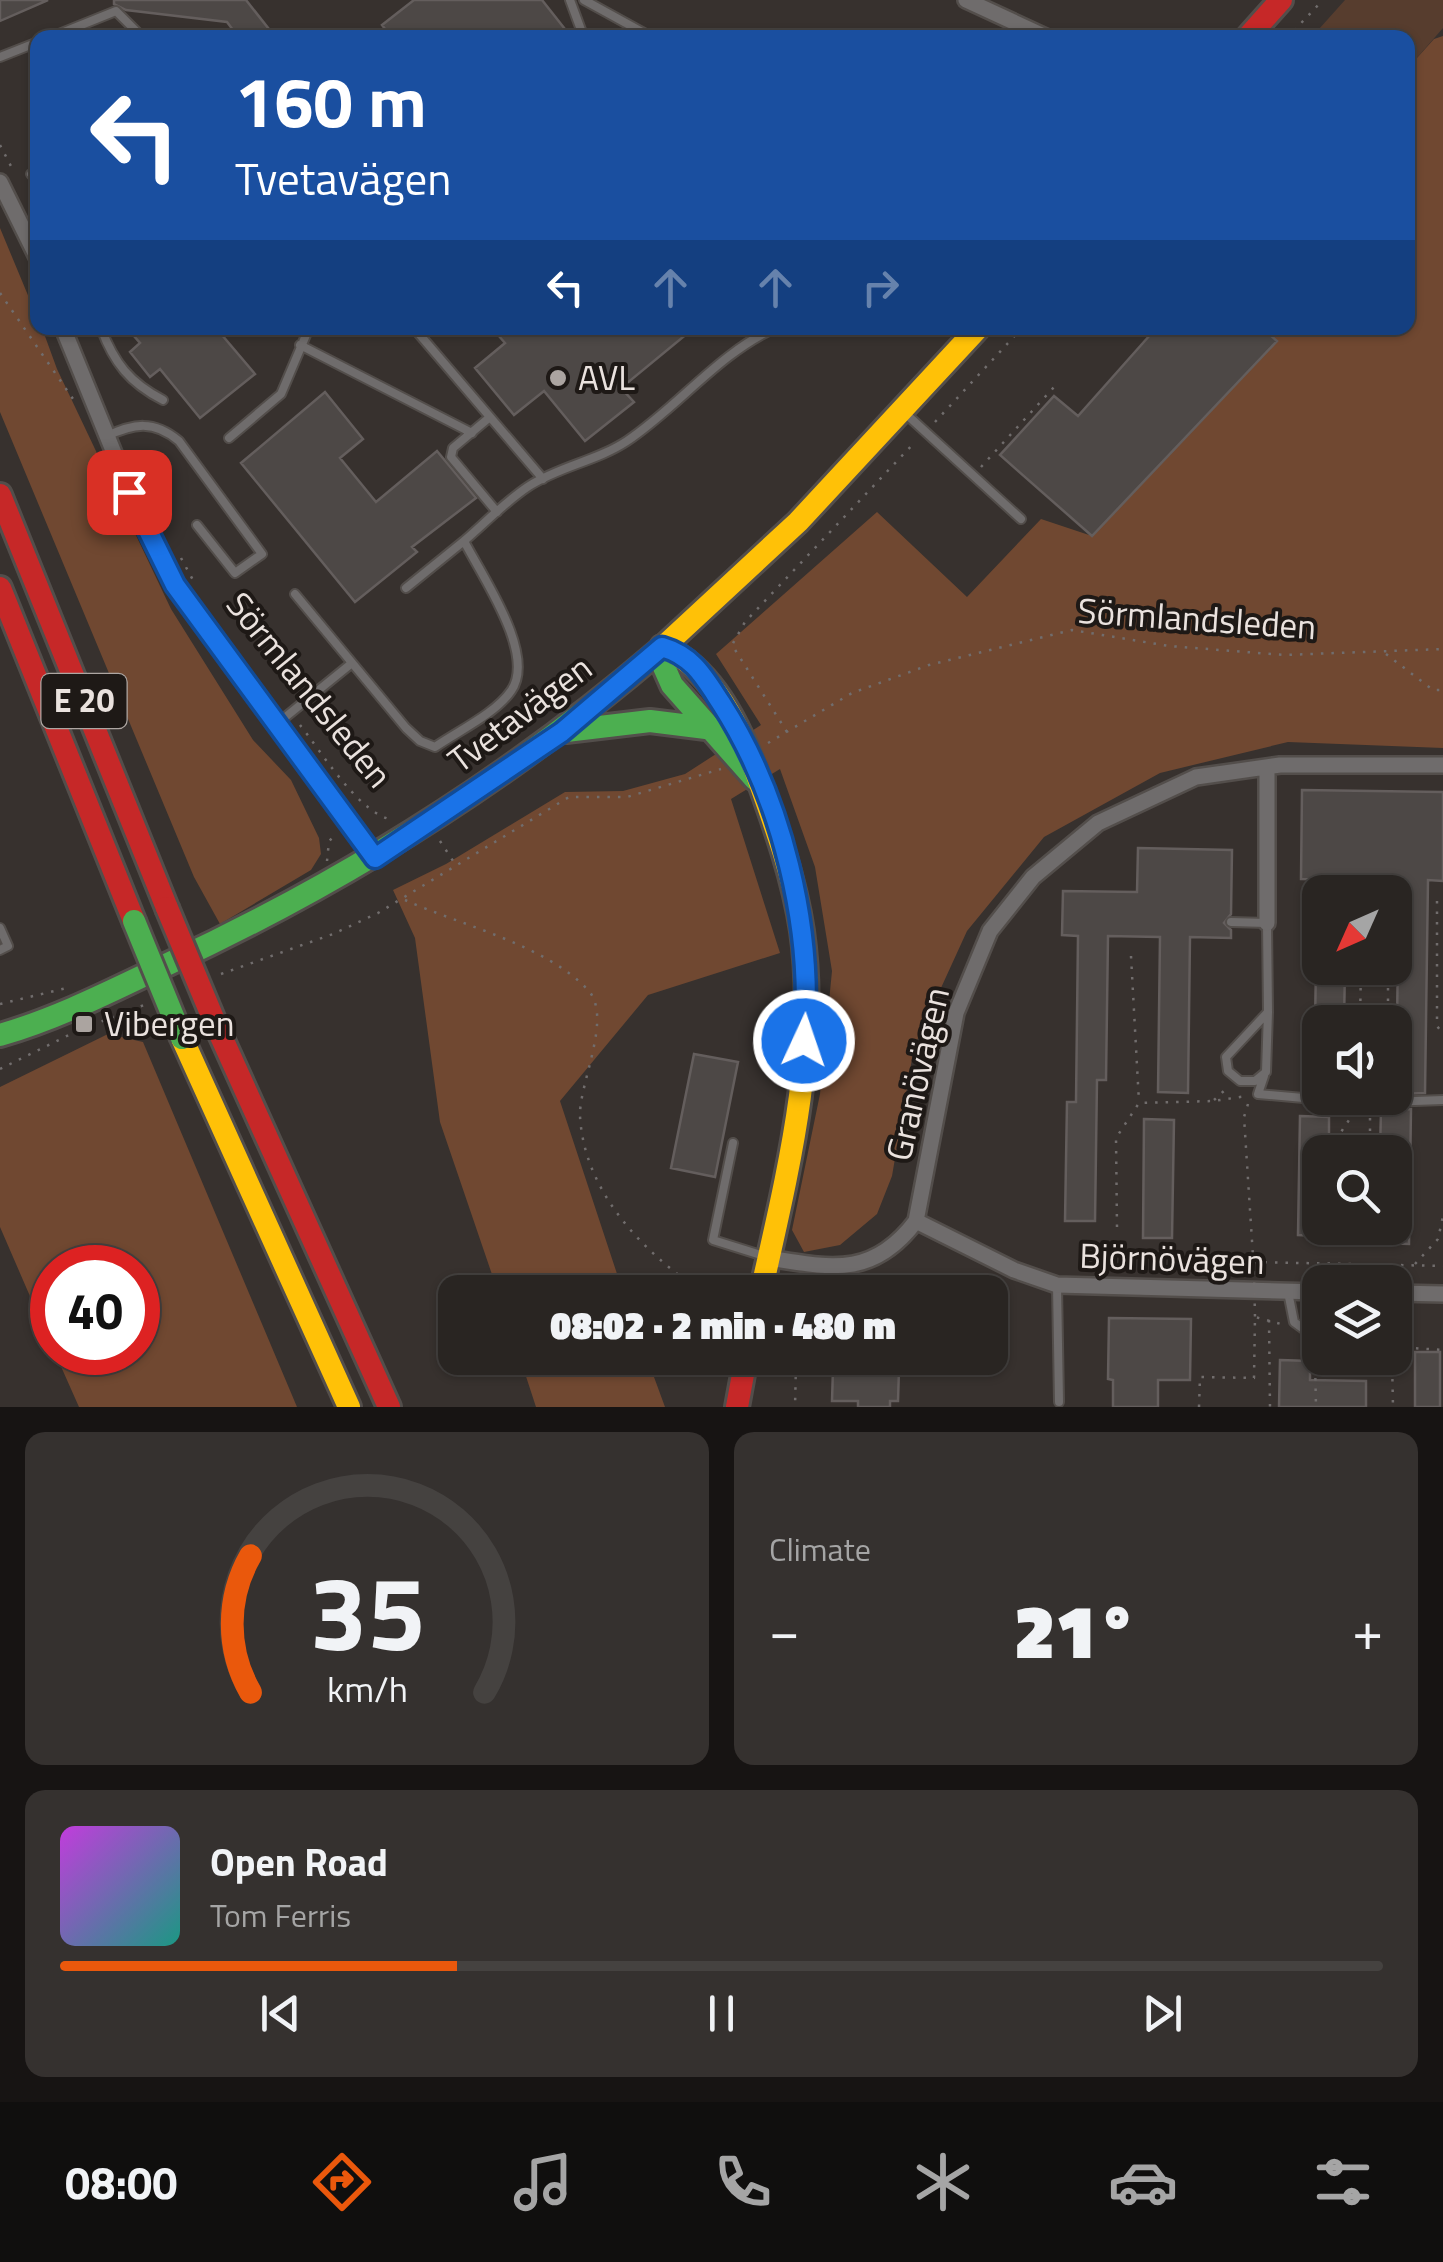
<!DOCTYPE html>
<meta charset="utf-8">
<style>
body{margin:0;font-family:"Titillium Web",sans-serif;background:#35312f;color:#f1f3f6;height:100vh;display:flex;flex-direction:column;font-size:38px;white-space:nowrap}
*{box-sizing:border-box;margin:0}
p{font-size:32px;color:#a5a5a5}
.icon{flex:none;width:55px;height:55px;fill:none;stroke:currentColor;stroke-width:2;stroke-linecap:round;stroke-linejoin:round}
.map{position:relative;height:1407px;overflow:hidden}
.panel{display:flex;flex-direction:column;gap:25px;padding:25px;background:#171413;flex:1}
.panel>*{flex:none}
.hud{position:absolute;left:30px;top:30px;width:1385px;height:305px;border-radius:20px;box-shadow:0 2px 8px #0004,0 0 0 2px #454240;background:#1a4fa0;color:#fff;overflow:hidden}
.needle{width:65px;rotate:225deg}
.controls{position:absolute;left:1302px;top:875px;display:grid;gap:20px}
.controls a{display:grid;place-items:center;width:110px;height:110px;border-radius:20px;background:#292522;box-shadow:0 2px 8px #0004,0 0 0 2px #454240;font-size:50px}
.speed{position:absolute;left:30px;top:1245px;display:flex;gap:20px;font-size:50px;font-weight:700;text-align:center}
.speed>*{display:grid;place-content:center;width:130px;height:130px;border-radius:50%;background:#292522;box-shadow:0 2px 8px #0004,0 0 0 2px #454240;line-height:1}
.speed .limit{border:15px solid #d22;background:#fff;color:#111}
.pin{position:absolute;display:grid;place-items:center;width:85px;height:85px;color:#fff;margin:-42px;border-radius:20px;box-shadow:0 5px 15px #0006}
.me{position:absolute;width:110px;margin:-55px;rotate:3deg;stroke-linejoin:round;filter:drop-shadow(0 0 8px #0008)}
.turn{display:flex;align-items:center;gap:35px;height:210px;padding:0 40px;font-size:45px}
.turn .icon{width:130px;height:130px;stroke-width:2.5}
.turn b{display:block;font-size:70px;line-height:85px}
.lanes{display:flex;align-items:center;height:95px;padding:0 40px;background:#0003;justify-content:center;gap:50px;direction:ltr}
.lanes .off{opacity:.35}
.big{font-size:75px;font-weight:800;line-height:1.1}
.panel .card{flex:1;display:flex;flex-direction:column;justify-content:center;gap:15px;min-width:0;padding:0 35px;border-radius:20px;background:#35312f}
.panel .dial{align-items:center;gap:0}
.dial svg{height:260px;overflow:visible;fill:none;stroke:#454240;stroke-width:7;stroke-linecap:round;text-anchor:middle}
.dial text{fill:#f1f3f6;stroke:none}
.song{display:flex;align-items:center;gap:30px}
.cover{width:120px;height:120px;border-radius:15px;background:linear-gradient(135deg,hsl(290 70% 55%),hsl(170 70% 35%))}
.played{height:10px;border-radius:5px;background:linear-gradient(90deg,#ea580c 30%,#454240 30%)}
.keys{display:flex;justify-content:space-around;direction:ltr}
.heat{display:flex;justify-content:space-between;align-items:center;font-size:55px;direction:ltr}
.panel .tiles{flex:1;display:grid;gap:25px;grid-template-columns:1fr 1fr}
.card:last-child{grid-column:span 2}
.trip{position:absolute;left:438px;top:1275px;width:570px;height:100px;border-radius:20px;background:#292522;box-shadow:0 2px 8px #0004,0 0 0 2px #454240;font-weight:800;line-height:100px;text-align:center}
.tab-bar{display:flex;height:160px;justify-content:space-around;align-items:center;background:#100f0e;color:#a5a5a5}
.tab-bar .icon{width:70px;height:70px}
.tab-bar .current{color:#ea580c}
.tab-bar b{font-size:45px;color:#f1f3f6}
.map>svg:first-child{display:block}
</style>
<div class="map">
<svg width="1443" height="1407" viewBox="0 0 1443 1407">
<rect width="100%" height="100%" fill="#37312e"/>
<path fill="#573d2e" d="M1345,0h98v28l-35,40v-30h-97z"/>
<path fill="#704831" d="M1443,36v712l-155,-6 -128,31 -116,64 -77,94 -53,116 -22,129 -15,38 -37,31 -36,7 -12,-22 28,-136 12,-123 -17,-104 -35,-98 -49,30 49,154 -132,42 -88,106 63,191h-125l-58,-170 -25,-184 -22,-48 53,-26 119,-72 58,-1 62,-17 76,-49 -45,-71 161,-142 90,85 74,-78 51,17 184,-195 -14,-13h146v-260l26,-29z
M0,228l37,89 1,11h4l15,41 114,240 82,131 38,40 28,58 2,16 -10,16 -91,54 -26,-47 -194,-465z
M108,1034l35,8 154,365h-218l-24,-54 83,-1v-84h-86v79l-52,-120v-140z
M520,1358h127l18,49h-129z"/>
<path fill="#4d4846" stroke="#645e5d" stroke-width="2.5" d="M0,0h48l-48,21z
M114,0h132l30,38h-37l-12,-16 -101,-12 -12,-6z
M414,0h128l30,38h-180l-10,-13z
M127,328h89l39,46 -55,44 -40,-49 -10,8 -20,-25 10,-9z
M492,328h202l-73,60 13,14 -49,39 -41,-50 -30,24 -39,-47 30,-25z
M1144,328h118l15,13 -185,195 -92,-81 54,-59 24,20 72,-81z
M325,392l38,47 -23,19 36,44 61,-51 39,47 -64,49 5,5 -62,50 -114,-139z
M1302,790l141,2v89l-15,-1 -3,213 -29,1 3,-214 -98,-1z
M1138,848l94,2 -1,64 -7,9 7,7v8l-41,-1 -2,156 -30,-1 2,-155 -52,-1 -2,144h-9l-2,141h-30l2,-119h9l2,-166 -16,-1 1,-44 74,1z
M1316,968h29l-1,54h-29z
M694,1054l44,8 -23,115 -44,-9z
M1411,1109l-2,135 -30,-1v-15h16v-76h-15l1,-42z
M1300,1116l29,1v35h-9v84l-22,-1z
M1144,1119l30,1 -2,118h-29z
M1109,1318l82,1 -1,61h-32v27h-45v-27l-5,-1z
M1415,1352h25v55h-25z
M858,1358h32v11h9l-1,32h-8v6h-32v-6h-26l1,-32h25z
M1280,1360l30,1v19l56,1v26h-87z"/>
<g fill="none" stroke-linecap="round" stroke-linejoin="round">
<defs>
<path id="lane" d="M570,0l14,38
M584,0l69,38
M49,38l67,-27 27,27
M0,57l38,-15
M31,174l7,7
M101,328c13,35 29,55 62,72
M414,328l129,151
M300,345l172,88
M906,414l115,105
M490,417l-37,31 -2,9 46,55
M105,437c29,-14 49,-17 74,4l83,113 -27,19 -38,-48
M229,438l52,-44 28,-66
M406,588l58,-47
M295,594l111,134 14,13 15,6c23,-16 60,-33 76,-56 26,-36 -29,-115 -47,-150 21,-18 42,-40 65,-55 31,-20 68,-25 98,-45 51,-34 92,-88 148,-113
M278,723l74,-60
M1231,922l36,1 1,89 -42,45 2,14 12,10h15l11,-9 2,-60
M0,928l8,18 -8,4
M1264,1076l-6,18 101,9 84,-3
M733,1143l-20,97 51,16
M1057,1285l2,117
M1288,1292l6,30 15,11h11
M1395,1329l6,-8 1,-28"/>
<path id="street" d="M966,0l82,38
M0,182l38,77
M63,328l78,191 34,66 200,273
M1267,767v156
M916,1221l98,49 43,15 263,7
M768,1258c63,10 105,20 148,-37l40,-208 34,-82 43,-54 65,-54 98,-46 84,-12h163
M1395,1293l48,1"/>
<path id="fast" d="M662,647l2,20 8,18 83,94
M566,731l84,-10 56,7
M0,1035c59,-17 113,-45 168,-71 178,-83 344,-187 493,-315"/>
<path id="slow" d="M662,647c50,20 79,82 96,131 18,50 36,100 44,153 17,120 -15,244 -41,361
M661,649l137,-127 180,-194
M182,1038l167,369"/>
<path id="jam" d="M1247,38l34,-38
M0,495l167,413
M0,588l134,333
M215,1023l174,384
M737,1407l9,-49"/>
</defs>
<use href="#lane" stroke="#534e4b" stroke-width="12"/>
<use href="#street" stroke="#534e4b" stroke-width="20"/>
<use href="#fast" stroke="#534e4b" stroke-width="28"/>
<use href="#slow" stroke="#534e4b" stroke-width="28"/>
<use href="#jam" stroke="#534e4b" stroke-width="28"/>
<path stroke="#716d6d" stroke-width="2.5" stroke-dasharray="2.5 8" stroke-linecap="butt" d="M1287,38l36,-38
M0,145l14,27
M0,293l73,106
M935,422l87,-94
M981,467l74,-81
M181,558l13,24
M1386,654l47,36h10
M300,725c21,26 60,91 94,95
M787,732l-55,-87 13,-23 170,-180
M768,743l84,-50 77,-28 143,-35 97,16 115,9 159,-6
M440,841l15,23
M327,861l2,-20 8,-7
M405,900c58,26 141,45 183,90 25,27 -9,93 -8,126 4,76 63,136 122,176
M1437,901v125l6,8
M1131,956l8,146
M221,974l112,-40 45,-21 191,-116h58l94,-28
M0,1004l71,-17
M1360,1022l1,-54
M1388,1022v-54
M82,1029l62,-24
M0,1069l75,-37
M1214,1100l12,-11
M1248,1104l-4,13 10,155
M1342,1152l-1,-20 10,-15
M1370,1152v-38
M1117,1227l-1,-89 23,-35 74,-2 34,-5
M1342,1228l1,8 25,2v-10
M1254,1262l189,4
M1415,1264l23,-25 5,-23
M1269,1320l1,87
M1311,1347l4,14 1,46
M1395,1347l48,3
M790,1358l6,7 -1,42
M1392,1358l1,49
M1199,1407l1,-30 54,1 1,-61 26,7"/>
<use href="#lane" stroke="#6f6c6c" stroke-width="8"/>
<use href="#street" stroke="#6f6c6c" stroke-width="15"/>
<use href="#fast" stroke="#4caf50" stroke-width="22"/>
<use href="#slow" stroke="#ffc107" stroke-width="22"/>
<use href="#jam" stroke="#c62828" stroke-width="22"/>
<defs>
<path id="fast-bridge" d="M134,921l48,117"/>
<path id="jam-bridge" d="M167,908l48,115"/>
</defs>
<use href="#fast-bridge" stroke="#534e4b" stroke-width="28" stroke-linecap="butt"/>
<use href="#jam-bridge" stroke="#534e4b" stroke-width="28" stroke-linecap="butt"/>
<path stroke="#716d6d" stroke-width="2.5" stroke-dasharray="2.5 8" stroke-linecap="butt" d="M1254,1272l1,45"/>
<use href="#fast-bridge" stroke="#4caf50" stroke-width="22"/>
<use href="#jam-bridge" stroke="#c62828" stroke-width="22"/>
</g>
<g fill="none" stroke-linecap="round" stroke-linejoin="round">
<defs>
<path id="route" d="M129,492l46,93 200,273 187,-126 100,-85c31,9 42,30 59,56 61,95 93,226 83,338"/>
</defs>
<use href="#route" stroke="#114b97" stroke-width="25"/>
<use href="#route" stroke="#1a73e8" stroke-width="18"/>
</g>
<g fill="#aba4a0" stroke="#1e1916" stroke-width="4">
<circle cx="558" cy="378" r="10"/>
<rect x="74" y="1014" width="20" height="20" rx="5"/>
</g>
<g text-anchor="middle" stroke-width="8" stroke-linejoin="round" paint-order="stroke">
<rect fill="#1e1916" stroke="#ada6a2" stroke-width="2.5" x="41.5" y="674" width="85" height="54" rx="8"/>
<g font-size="32" font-weight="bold" fill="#eae2de">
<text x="84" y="712">E 20</text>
</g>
<g font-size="35" fill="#eae2de" stroke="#1e1916" text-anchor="start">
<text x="578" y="390">AVL</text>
<text x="104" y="1036">Vibergen</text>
</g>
<g font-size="35" fill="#eae2de" stroke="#1e1916">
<text transform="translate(1197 619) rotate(4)" y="12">Sörmlandsleden</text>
<text transform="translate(309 690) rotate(51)" y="12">Sörmlandsleden</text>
<text transform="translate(520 714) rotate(-37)" y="12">Tvetavägen</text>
<text transform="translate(918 1074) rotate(-77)" y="12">Granövägen</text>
<text transform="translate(1172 1259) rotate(2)" y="12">Björnövägen</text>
</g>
</g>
</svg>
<div class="controls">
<a><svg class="needle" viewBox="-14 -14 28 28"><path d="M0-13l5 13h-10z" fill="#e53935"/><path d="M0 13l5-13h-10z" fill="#a5a5a5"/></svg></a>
<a><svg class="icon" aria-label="sound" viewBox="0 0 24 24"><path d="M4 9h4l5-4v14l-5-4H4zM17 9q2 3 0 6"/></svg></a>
<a><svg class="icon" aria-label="search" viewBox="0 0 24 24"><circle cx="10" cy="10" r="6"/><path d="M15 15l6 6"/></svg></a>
<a><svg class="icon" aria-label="layers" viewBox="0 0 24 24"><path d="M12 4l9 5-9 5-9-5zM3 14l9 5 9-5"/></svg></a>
</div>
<div class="speed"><div class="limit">40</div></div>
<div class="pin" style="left:129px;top:492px;background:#d93025"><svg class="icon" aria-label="arrive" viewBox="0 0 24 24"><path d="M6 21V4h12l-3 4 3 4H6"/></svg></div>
<svg class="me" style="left:804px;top:1041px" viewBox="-20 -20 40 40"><circle r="17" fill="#1a73e8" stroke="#fff" stroke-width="3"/><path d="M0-11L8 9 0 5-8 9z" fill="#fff"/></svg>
<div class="trip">08:02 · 2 min · 480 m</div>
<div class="hud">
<div class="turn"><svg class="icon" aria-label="left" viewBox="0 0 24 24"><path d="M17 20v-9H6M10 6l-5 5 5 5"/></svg><div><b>160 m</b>Tvetavägen</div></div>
<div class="lanes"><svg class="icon" aria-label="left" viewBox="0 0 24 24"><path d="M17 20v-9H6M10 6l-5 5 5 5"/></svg><svg class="icon off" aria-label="ahead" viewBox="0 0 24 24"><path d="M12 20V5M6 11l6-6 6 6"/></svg><svg class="icon off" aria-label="ahead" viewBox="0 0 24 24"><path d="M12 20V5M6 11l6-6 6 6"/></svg><svg class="icon off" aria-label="right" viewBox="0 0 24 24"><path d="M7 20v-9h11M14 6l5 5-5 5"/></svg></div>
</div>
</div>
<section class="panel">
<div class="tiles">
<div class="card dial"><svg viewBox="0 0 100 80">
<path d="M14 69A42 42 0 1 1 86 69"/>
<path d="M14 69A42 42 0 0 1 14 27" stroke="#ea580c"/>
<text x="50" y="56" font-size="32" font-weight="700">35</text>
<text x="50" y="72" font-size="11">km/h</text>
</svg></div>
<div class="card"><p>Climate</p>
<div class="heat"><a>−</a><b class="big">21°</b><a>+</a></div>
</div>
<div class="card">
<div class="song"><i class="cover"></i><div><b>Open Road</b><p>Tom Ferris</p></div></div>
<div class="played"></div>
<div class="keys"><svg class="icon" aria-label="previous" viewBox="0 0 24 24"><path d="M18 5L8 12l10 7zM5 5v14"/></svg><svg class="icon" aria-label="pause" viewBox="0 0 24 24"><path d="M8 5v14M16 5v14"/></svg><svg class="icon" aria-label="next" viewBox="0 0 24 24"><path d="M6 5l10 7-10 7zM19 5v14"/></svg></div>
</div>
</div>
</section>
<nav class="tab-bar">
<b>08:00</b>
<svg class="icon current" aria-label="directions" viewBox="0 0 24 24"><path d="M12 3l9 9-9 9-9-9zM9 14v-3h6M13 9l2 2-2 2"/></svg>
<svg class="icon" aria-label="music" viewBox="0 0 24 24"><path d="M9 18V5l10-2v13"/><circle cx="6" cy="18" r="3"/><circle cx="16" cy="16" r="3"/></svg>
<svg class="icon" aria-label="phone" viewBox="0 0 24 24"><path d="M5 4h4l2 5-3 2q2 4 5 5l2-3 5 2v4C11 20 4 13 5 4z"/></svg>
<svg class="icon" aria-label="climate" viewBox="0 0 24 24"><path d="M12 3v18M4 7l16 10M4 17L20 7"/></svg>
<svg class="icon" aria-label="car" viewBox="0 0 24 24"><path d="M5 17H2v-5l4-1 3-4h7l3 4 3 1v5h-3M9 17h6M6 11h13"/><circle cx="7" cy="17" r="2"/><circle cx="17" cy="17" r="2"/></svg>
<svg class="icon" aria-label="filters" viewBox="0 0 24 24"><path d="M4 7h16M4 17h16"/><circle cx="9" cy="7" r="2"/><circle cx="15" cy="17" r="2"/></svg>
</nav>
